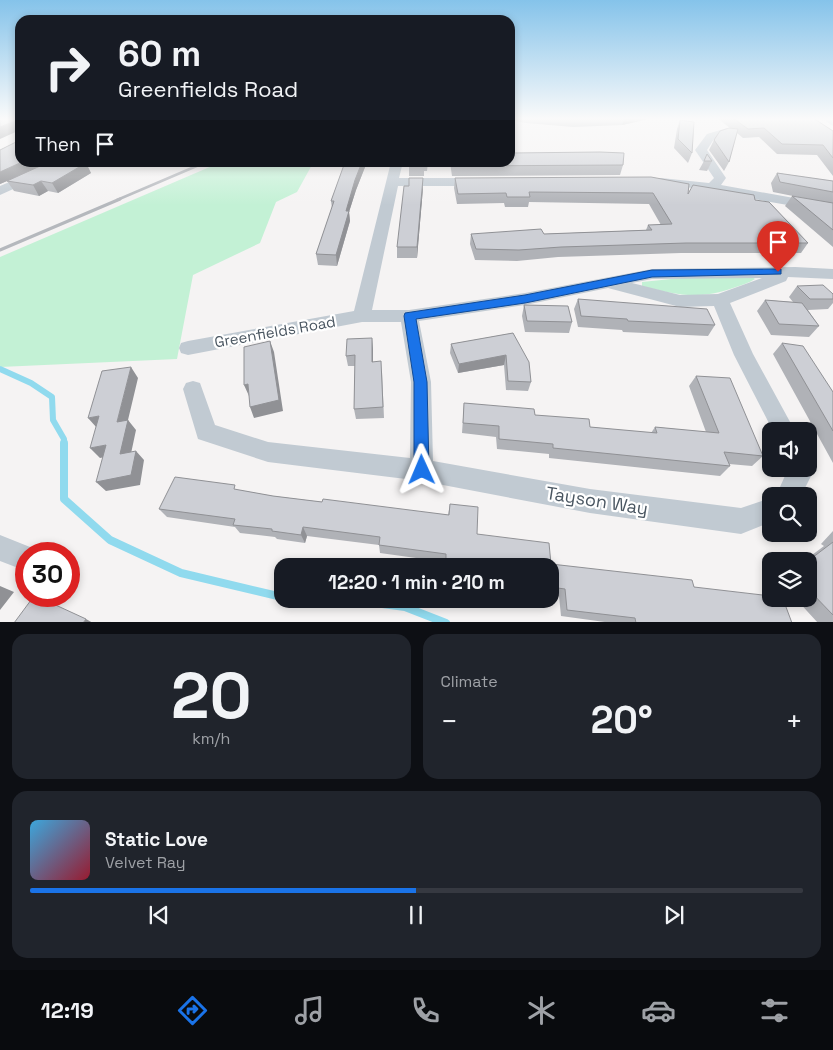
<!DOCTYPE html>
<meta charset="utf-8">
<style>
body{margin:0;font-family:"Space Grotesk",sans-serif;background:#20242c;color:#f1f3f6;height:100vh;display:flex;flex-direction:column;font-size:19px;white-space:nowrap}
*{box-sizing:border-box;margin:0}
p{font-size:16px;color:#9ea1a6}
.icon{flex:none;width:28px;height:28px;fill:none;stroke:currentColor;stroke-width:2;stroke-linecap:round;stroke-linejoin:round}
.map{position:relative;height:622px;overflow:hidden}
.drawer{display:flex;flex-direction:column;gap:12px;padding:12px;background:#0d0f14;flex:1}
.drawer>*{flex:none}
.guide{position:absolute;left:15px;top:15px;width:500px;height:152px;border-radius:15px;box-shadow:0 2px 8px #0003;background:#171b24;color:#f1f3f6;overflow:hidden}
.controls{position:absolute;left:762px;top:422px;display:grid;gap:10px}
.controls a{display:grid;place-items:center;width:55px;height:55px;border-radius:10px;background:#171b24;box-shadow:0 2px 8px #0003;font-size:25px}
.speed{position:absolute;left:15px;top:542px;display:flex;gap:10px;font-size:25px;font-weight:700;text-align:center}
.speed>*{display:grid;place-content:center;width:65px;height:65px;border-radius:50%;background:#171b24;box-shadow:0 2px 8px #0003;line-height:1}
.speed .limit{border:8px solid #d22;background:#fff;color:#111}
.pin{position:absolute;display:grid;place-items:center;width:42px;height:42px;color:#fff;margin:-51px -21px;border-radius:50% 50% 50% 0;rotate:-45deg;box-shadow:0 0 5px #0007}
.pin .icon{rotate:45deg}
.me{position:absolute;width:55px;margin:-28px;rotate:359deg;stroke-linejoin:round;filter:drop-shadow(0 0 4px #0008)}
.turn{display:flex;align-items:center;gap:18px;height:105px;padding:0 20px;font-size:22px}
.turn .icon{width:65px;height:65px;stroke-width:2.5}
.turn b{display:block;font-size:35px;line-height:42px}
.then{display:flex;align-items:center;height:48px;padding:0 20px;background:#0003;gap:10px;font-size:19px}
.big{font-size:38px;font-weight:800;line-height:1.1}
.drawer .widget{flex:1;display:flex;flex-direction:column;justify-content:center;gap:8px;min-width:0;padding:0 18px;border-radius:15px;background:#20242c}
.drawer .dial{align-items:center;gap:0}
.dial b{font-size:65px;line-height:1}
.song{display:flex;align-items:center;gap:15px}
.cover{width:60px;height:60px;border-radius:8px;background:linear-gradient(135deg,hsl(200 70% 55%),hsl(350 70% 35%))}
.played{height:5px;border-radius:2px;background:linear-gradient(90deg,#1a73e8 50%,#363941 50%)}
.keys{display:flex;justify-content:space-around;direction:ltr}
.heat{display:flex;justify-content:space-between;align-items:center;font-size:28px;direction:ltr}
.drawer .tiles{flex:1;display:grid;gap:12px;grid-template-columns:1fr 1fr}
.widget:last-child{grid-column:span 2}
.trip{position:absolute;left:274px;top:558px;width:285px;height:50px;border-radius:15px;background:#171b24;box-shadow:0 2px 8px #0003;font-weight:800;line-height:50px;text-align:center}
.tab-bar{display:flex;height:80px;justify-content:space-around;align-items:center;background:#090b0e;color:#9ea1a6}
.tab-bar .icon{width:35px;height:35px}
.tab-bar .on{color:#1a73e8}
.tab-bar b{font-size:22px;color:#f1f3f6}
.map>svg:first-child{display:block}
</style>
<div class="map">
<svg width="833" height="623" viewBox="0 0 833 623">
<rect width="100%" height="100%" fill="#f5f3f3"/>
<path fill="#c3f1d5" d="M219,163h94l-16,29 -21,10 -16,41 -67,32 -16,84 -177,8v-110z
M691,277h61l3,2c-6,4 -14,6 -22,9 -34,12 -57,7 -91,-2v-4z"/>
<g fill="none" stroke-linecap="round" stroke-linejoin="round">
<path stroke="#90daee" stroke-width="6" d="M0,369l31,14 21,14 1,23 11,19v5"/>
<path stroke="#90daee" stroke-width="8" d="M64,443v56l46,41 71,33 101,24
M345,599l60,8 41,16"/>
<path fill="#c1cad2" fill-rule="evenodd" d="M727,128l4,1v4l-17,6 -7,11 19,28 -5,7 112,20v8l-147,-26 -29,-2 -2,-3 2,-3 4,-1 48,5 5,-5 -19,-28 12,-16z
M56,162h17l-73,33v-9z
M391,162h12l-4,16h79l6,4 -6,4h-80l-26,124h37l116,-17 127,-24 143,-2 38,2v10l-45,-2 -2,4 -56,22 23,51 42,77h-22l-39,-76 -20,-49 -34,1 -72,-19 -83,17 -106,16 12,61 2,79 157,28 151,19 30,-10v24l-30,12 -151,-21 -168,-32 -154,-19 -70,-23 -15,-50 3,-6 7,-2 7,2 15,42 53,17 142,16 1,-76 -10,-60h-39l-174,33 -7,-2 -2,-5 2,-5 7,-2 166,-30zM762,278l-44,16 -38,1 -48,-12 20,-4z
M809,462l4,10 -12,24h-25l12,-27h21z
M0,535l35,14 3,5h-12v17l-26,-10z"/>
<path fill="#c1cad2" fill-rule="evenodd" d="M821,118h12v8z"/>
<path stroke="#b5b8bd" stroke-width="2.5" d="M117,200l89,-38"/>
<path stroke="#b5b8bd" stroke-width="3" d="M0,250l120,-51"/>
</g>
<path fill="#b0b2b7" d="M510,118h143l-31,7 -49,2 -47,-4 -16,-3z
M717,118h96l20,13v45l-16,-21 -40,-1 -18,-17 -16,1 -6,-5 -8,29 -5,9 -15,-21 5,-10 16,-12z
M680,120l12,33 -4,10 -14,-15 3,-19z
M0,150l20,12h26v2l40,-1 5,10 -33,20 -10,-2 -9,5 -25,-5 -7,-10 -7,3z
M704,161h8l-5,10 -8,-1z
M345,162h22l-11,28 -7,22 1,9 -13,45 -19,-1 -2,-11 16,-46 -1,-7z
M409,162h19l-1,9h-3v5h-15z
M450,162h60l113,3 -3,10 -168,1z
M777,173l56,8v66l-48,-41 7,-10 21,4 -40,-8 -2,-9z
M455,178l233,16 67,6 53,43 -7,10h-120l-123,4 -41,4 -42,-1 -5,-16 1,-10h73l102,-4 2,-5h13l-12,-21 -120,-2 -1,5h-23l-1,-4 -47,1 -3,-16z
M423,188l-6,70h-20v-11z
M797,286l36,8v9l-5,6 -20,1 11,16 -10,11 -38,-2 -14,-24 8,-11 28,2 -4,-5z
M578,299l137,26 -7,11 -85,-4 -1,-2 -44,-3 -4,-18z
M524,305l48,17 -3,11 -44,-1 -3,-16z
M513,333l18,49 -3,9 -22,-1 -2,-25 -46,8 -8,-20 1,-9z
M372,338l1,24 9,10 2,46 -28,1 -2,-10 1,-43h-7l-2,-10z
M782,343l51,49v71l-60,-109z
M696,376l67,80 -11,10 -23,-2 1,2 -10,10 -171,-18v-4l-52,-5 -1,-12 -34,-4 2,-30 71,12 55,12 61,6 4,-6 51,5 -17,-46z
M239,490l34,6 49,6 126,13 2,-11 27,30 74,30 143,23 98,36h-180l-51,-7 -2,-20 -9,-1v-29h-105v-4l-65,-9 -1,-8 -72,-9 -2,7 -28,-4 -2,-2 -35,-4 -5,-6 -68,-10 -8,-8z
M833,531v91l-15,1 -22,-24h13v-38h-5l20,-15 -3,-2z"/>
<path fill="#909195" d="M625,118h28l-31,7z
M20,119v11l-20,9v-12z
M22,162h24l1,2 -47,20v-12z
M362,162h5l-11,28 -7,22 1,9 -13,45 -1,-11 10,-44 9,-31z
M86,163l5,10 -33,20 -6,-10z
M423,178v10l-6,70v-11z
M41,181l7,10 -9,5 -6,-11z
M372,338l1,11v24l-1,-11z
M270,341l4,11 9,59 -29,7 -4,-11z
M506,355l-2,10 -46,8 1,-9z
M131,367l7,11 -10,42 8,10 -7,33 -9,-9 -3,-32z
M248,384l1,12 -5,-11z
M99,416l-2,12 -9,-10z
M106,445l9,10 -15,3 -10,-10z
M136,451l8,9 -4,25 -34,6 -10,-9z
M303,527l4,9 -2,7 -4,-8z
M0,586l14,6 -14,18z
M86,619l7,4h-10z"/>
<path fill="#cdcfd5" stroke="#909195" d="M0,118h10l4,1 1,-1h5v1l-20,8z
M733,118h80l20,13v27l-10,-13 -41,-1 -18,-16 -16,1z
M680,120l14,2 -2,31 -14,-14z
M729,128l9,1 -9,33 -15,-22 6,-9z
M20,140v22h2l-22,10v-22z
M600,152l24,1 -1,12 -170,1 -1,-4h58v-9z
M707,154l5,7h-8z
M49,162l37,1 -34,20 -11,-2 -8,4 -26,-4z
M345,162h17l-7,18 -9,31h3l-13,44 -20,-1 18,-53h-3z
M409,162h15v4h-15z
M777,173l56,8v11l-53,-10z
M651,177l38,7 -1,10 5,-9 61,10 1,5 14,2 39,41h-122l-125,4 -42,3 -43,-1 -5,-15 70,-5 3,5 108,-4 -4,-5 24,-1 -19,-31 -124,-1 1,5h-23l-1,-4 -48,1 -3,-16z
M409,178h14l-6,69h-20l7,-61h5z
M792,196l41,7v27z
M823,285l10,9v5h-23l-13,-13z
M578,299l129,10 8,16 -87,-4 -1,-2 -46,-3z
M765,300l37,3 17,23 -40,-2z
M524,305l44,1 4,16 -45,-1z
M513,333l16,29 2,20 -23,-1 -2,-26 -47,9 -8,-20z
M372,338v24l9,-1 2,46 -29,2 1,-54 -9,1 1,-17z
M270,341l9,59 -29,7 -2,-23 -4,1v-38z
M782,343l21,3 30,46v39z
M131,367l-14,55 11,-2 -8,34 16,-3 -5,24 -35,7 10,-37 -16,3 9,-32 -11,2 14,-47z
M696,376l34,2 33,78 -39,-4 6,14 -177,-18v-4l-54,-5v-13l-36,-3 1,-20 70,6 1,6 54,4 1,8 67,6 -2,-6 64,6z
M175,477l60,8 -1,4 39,7 49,6 1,-3 126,16 1,-11 28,3 -1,27 72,9 2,21 141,16 2,7 77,9v3h12l9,24h-156l-1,-5 -68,-8 -2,-21 -15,-2v-21h-57l-47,-6v-6l-67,-9 1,-8 -77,-10 -2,8 -29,-4v-2l-39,-4 2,-6 -76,-10z
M833,542v73l-24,-25 -1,-29z
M34,596h2l50,23 -3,4h-69z"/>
<linearGradient id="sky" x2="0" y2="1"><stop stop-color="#85c3ea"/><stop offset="0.58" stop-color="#fafafa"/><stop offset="1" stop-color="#fafafa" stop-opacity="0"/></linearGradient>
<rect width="833" height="205" fill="url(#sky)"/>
<path fill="#1a73e8" stroke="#114b97" d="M778,269h3v5l-129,3 -127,26 -109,16 11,63 2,88 -2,5 -5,2 -6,-2 -2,-5v-88l-10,-66 1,-3 120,-18 127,-25z"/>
<g text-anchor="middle" stroke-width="4.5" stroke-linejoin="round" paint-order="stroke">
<g font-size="15" fill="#4a5661" stroke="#fff">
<text transform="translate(275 332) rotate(-10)" y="5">Greenfields Road</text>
</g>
<g font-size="18" fill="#4a5661" stroke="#fff">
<text transform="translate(597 501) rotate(9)" y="6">Tayson Way</text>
</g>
</g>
</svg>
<div class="controls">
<a><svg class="icon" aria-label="sound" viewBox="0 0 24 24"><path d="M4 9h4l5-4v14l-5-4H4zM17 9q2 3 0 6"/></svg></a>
<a><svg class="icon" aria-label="search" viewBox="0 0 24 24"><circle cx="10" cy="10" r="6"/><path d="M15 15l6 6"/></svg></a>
<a><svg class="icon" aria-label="layers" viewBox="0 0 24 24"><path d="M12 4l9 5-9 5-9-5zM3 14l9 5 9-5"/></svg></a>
</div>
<div class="speed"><div class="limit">30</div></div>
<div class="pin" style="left:778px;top:272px;background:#d93025"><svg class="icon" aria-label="arrive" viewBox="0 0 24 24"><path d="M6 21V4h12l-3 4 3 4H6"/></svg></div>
<svg class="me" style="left:422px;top:470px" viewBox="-20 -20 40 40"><path d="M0-17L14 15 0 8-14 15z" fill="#1a73e8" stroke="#fff" stroke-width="4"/></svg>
<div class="trip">12:20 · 1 min · 210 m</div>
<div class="guide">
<div class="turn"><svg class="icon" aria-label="right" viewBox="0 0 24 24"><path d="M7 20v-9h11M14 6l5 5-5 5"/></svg><div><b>60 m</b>Greenfields Road</div></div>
<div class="then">Then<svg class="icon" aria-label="arrive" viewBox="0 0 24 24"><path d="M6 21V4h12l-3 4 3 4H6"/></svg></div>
</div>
</div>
<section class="drawer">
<div class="tiles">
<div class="widget dial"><b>20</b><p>km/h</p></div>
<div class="widget"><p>Climate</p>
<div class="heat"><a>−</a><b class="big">20°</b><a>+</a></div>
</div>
<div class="widget">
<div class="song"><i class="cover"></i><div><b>Static Love</b><p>Velvet Ray</p></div></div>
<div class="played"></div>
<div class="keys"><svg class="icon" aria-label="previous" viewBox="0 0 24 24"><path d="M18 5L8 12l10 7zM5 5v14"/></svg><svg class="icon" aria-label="pause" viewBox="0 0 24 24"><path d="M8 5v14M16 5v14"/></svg><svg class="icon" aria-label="next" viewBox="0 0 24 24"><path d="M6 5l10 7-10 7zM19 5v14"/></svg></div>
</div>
</div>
</section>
<nav class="tab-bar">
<b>12:19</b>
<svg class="icon on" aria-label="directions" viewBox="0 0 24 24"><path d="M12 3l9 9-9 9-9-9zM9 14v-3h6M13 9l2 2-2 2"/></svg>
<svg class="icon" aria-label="music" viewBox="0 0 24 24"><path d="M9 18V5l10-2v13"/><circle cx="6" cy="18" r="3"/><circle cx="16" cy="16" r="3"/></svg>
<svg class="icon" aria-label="phone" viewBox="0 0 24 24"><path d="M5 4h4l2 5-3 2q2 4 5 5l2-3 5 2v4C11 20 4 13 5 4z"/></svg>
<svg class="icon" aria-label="climate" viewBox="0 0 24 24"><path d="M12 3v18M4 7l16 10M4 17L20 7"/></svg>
<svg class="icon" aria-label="car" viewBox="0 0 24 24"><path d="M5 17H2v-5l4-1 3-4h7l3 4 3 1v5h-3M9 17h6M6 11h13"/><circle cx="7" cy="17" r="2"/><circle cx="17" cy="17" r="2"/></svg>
<svg class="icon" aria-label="filters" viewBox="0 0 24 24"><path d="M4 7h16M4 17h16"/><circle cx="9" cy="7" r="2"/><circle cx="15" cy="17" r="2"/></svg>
</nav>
